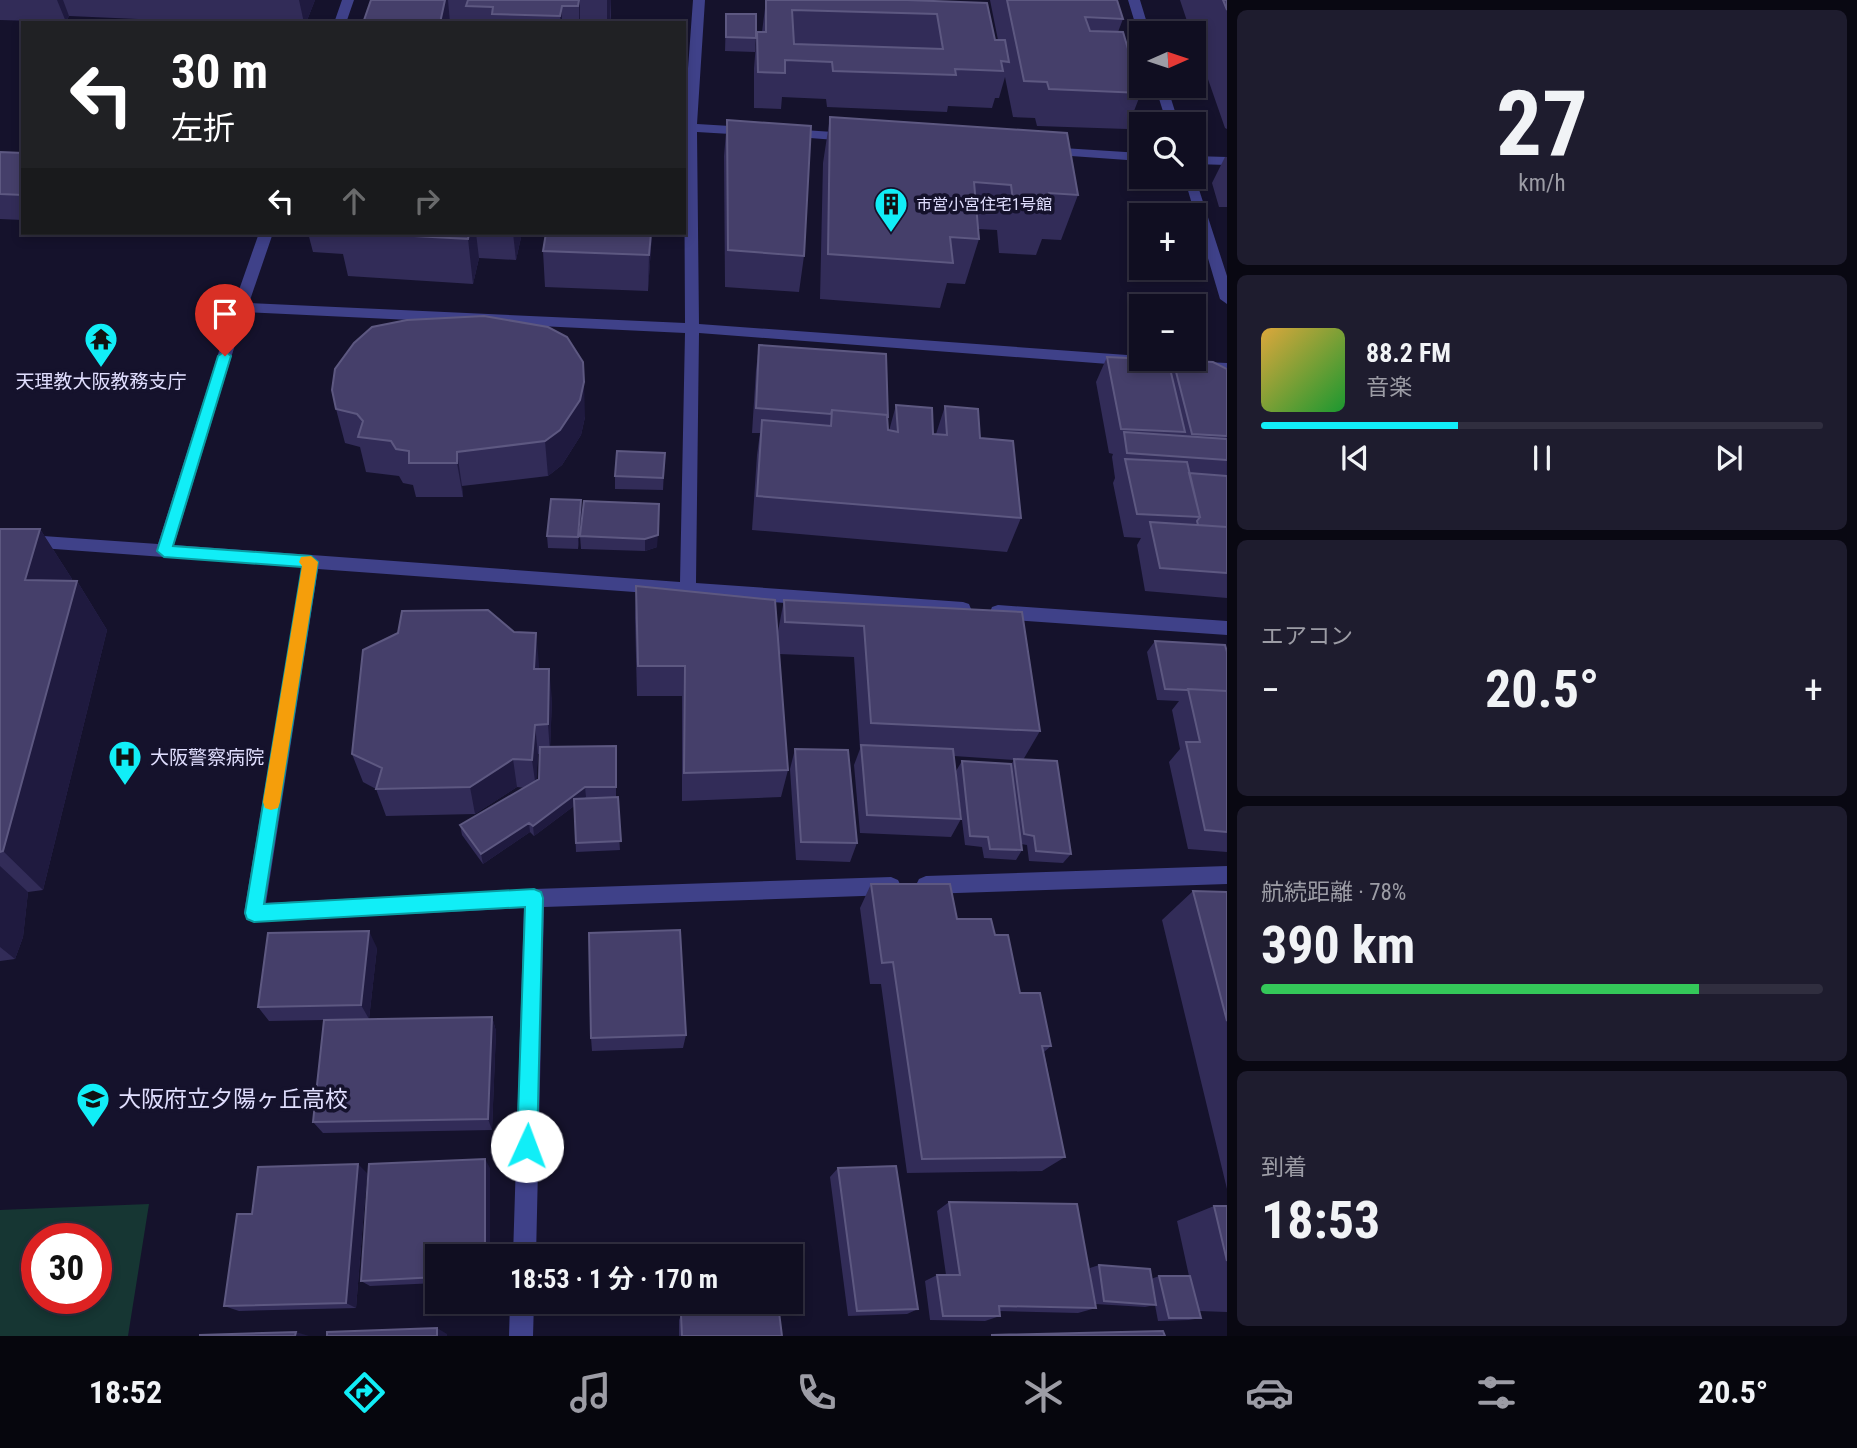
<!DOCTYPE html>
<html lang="ja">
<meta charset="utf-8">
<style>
body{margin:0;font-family:"Roboto Condensed","Noto Sans JP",sans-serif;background:#1e1c2e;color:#f1f3f6;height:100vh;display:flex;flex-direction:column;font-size:26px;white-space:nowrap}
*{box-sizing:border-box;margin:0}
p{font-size:23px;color:#9c9ca5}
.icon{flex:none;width:38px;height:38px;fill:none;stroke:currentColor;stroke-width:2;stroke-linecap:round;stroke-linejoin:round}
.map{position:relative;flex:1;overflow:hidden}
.panel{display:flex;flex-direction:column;gap:10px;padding:10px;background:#090812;width:630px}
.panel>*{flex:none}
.top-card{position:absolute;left:21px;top:21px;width:665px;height:214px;border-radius:0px;box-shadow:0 4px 10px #0003,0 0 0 2px #302e3f;background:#202124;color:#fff;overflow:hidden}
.needle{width:46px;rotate:87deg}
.tools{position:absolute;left:1129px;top:21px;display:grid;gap:14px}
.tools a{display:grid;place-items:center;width:77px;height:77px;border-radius:0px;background:#100e21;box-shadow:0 4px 10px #0003,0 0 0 2px #302e3f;font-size:35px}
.speed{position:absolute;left:21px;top:1223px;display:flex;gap:14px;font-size:35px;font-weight:700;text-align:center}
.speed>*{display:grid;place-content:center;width:91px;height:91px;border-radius:50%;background:#100e21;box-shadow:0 4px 10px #0003,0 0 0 2px #302e3f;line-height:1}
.speed .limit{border:10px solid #d22;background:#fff;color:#111}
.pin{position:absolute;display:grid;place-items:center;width:60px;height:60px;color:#fff;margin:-72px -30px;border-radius:50% 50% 50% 0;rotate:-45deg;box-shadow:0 0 7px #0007}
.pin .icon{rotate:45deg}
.me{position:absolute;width:77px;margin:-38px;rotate:2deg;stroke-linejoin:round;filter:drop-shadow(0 0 5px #0008)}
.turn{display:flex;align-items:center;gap:24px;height:147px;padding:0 35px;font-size:32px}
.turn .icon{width:91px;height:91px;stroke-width:2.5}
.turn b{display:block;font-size:49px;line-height:60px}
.lanes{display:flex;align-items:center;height:66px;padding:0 35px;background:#0003;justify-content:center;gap:35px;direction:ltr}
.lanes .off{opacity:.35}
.big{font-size:52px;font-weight:700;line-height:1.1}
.panel .card{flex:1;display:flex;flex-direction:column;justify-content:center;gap:10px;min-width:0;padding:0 24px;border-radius:10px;background:#1e1c2e}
.panel .dial{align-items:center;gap:0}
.dial b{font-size:91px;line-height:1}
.song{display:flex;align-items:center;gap:21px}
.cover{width:84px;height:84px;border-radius:10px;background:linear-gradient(135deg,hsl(40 70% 55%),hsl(130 70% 35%))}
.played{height:7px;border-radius:4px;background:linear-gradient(90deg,#11eef7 35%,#302e3f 35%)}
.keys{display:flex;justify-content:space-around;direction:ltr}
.heat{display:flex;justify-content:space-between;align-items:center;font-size:38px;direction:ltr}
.charge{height:10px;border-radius:5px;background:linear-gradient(90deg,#34c759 78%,#302e3f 0)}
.trip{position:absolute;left:425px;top:1244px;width:378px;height:70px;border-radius:0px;background:#100e21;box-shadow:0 4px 10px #0003,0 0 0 2px #302e3f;font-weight:700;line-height:70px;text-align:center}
.tabs{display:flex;height:112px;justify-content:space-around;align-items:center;background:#06060d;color:#9c9ca5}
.tabs .icon{width:49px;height:49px}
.tabs .on{color:#11eef7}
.tabs b{font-size:32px;color:#f1f3f6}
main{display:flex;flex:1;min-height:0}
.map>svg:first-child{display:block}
</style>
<main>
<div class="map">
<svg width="1227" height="1336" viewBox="0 0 1227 1336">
<rect width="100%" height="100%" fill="#15122c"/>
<path fill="#163633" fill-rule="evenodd" d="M149,1204l-21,132h-128v-126zM37,1239h59v59h-59z"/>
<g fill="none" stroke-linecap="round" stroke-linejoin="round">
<path fill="#3f4189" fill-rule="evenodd" d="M342,0h12l-8,23h-12z
M693,0h12l-8,124 50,3 6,4 -6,4 -50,-3 2,192 442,32v3l86,4v10l-528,-40 -3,250 267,19 6,2 2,5 -2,5 -6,2 -645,-47 -52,334 268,-14 357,-12 7,3 3,6 -3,6 -7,3 -347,12 -8,349h-23l11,-348 -270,14 -7,-2 -3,-7 58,-346 -302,-22v-12l158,11 75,-237 26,-74h14l-24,70 436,20 -1,-200zM245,312l440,21 -5,249 -506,-37z
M1128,0h12l10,33h-9v3l-3,-3z
M1155,86h12l12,38h-12z
M789,129l59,4 6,4 -6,4 -63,-5v-6z
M1047,147l94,6v8l-98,-7v-6z
M1194,156l33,1v8l-33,-1z
M1194,174l33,102v28l-7,-5 -36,-122h10z
M998,605l229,16v14l-229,-16 -6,-2 -2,-5 2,-5z
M1227,866v18l-301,10 -7,-3 -3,-6 3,-6 7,-3z
M510,1302h24l-1,34h-24z"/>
</g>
<path fill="#322c58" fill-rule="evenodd" d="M0,0h315l-9,23h-77l-160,-7 -3,6 -66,-2z
M371,0h240v16l-1,7h-247z
M766,0h141l88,40h3l-8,-40h127l6,19 -5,13 23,61 -14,36 -90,-3 -2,-8 -22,-1 -8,-40 -6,21h-4l-3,10 -44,-2 -1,6 -120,-5 -1,-8 -44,-2 -1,12 -27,-1v-40l3,-36h5z
M1180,0h47v129l-2,-1 -31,-89v-6h-3z
M726,14l30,24 -1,14 -30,-1z
M830,117l248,78 -17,45 -19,-1 -6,16 -37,-2 -2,-23 -19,-1 1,10 -14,45 -18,-1 -7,25 -120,-9 3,-136z
M727,120l77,136 -5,36 -74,-5 -1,-131z
M0,152l23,1v67l-23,-1z
M1225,157h2v50h-8l-7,-24z
M308,233h214l-6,27 -37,-2 -6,26 -125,-8 -5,-22 -30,-2z
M652,233l-4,58 -103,-4 -2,-36z
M759,345l129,85 1,1 7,-26 37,29h3l9,-28 35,32 41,80 -14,34 -255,-22 5,-75 3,-22h-8l4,-63z
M1107,357l62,10 4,-7 54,9v229l-82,-7 -8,-46 4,-7 -17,-1 -11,-54 2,-5 -3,-21 1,-3 -4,-1 -13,-71z
M336,409l249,8 -4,18 -19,30 -14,11 -86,10 1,11h-47l-3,-12 -10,-2 -4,-7 -33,-4 -6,-25 -15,-4z
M665,453l-2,37 -48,-1v-13z
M584,501l73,46 -12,4 -64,-2 -1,-13z
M582,513l-4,36 -30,-1 -1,-12z
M0,529h40l32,50v2h5l30,49 -64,260 -15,2 -5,45 -8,22 -15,2z
M636,586l142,45 6,-31 238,12 18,119 -17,29 48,94 -8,9 -34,-2 -2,-16 -6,-1 1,6 -6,10 -32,-2 -2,-11 -17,-2 -9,-74 6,-10 49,4 3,-5 -60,-4 7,63 -10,18 -91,-4 -6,-68 6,-16 -6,-92 -75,-3 9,116 -7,27 -99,4v-105h-45l-2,-78z
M1155,641l72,11v200l-39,-3 -19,-87 11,-13 -8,-39 7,-9 -22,-1 -10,-48z
M539,664v5l13,30 -2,48 66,-1v51l4,53 -44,2 -2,-46 -40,30 -4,-4 -47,32 -21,-29 -2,-10 65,-37 -8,-1 -42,27 -89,2 -10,-27 -13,-7 -11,-28zM538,754h2l-1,25 -3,2z
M795,749l62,94 -7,19 -54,-2 -6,-91z
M871,884l124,51 25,58 31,53 -7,6 21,105 -23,14 -135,2 -26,-189h-11l-10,-76z
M1193,891l34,1v297l-65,-269z
M377,948l-8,71 123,-2 4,14 -4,99 -169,3 -10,-11 11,-102 -55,1 -11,-14z
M686,1035l-3,13 -91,3 -1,-13z
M490,1168l-52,88v27l-68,3 -9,-5z
M838,1168l80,141 -11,5 -59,2 -18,-139z
M367,1173l-11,135 -117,3 -15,-5 28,-92z
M949,1202l143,84 -2,-18 9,-3 52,14 8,-3h30l-12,-55 37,-15h13v106l-28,-1 2,7 -12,2 -31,1 -3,-16 -10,2 -50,-3 1,4 -18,5 -79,-2 1,5 -15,5 -55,-1 -5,-39 12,-6h9l-9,-64z
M681,1315l101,21h-103v-16z"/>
<path fill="#1f1a3f" d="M57,0h6l6,16 -3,6z
M299,0h16l-9,23h-2z
M445,0h3l2,23h-10z
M579,0h1v23h-1z
M607,0h4l-1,23h-3z
M562,6v17h-1l-1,-7z
M469,233h7l3,25 -6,26 -5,-45z
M513,233h9l-6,27z
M651,233h1l-4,58 1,-36z
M584,382l1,35 -4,18 -19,30 -14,11 -3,-35z
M457,452l5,34 1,11 -6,-34z
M581,500l1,13 -4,36v-12z
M40,529l32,50 -13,50 -34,-49z
M658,535l-1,12 -12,4v-12z
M77,581l30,49 -64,260 -40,-39z
M536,633l3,31 -1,35 -4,-30z
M549,669l3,30 -2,54 -2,-29z
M535,725l3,29 -2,34 -4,-28z
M513,759l4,28 -42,27 -5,-27z
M585,787l1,10 -52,39 -1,-10z
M529,823l1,9 -47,32 -2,-10z
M0,866l28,26 -5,45 -8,22 -15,-12z
M369,931l8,17 -8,71 -8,-14z
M492,1017l4,14 -4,99 -4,-11z
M485,1159l5,9v88h-5z
M358,1164l9,9 -11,135 -10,-5z
M437,1328l10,6v2h-10z
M296,1332l13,4h-14z"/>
<path fill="#453f6a" stroke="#5d5881" stroke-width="2" fill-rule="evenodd" d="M371,0h74l-5,23h-77z
M468,0h111l-1,6h-16l-2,10 -68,-2 1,-7 -27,-1z
M766,0h141l80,3 8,37h10l4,22 -8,-1 2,10 -48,-2 1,6 -123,-4 -1,-9 -47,-2v13l-27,-1 -1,-40h9zM792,10l145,4 6,35 -149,-5z
M1007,0h110l6,19 -38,-2 5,14 33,1 18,61 -92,-4 -2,-7 -23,-1z
M1223,0h4v10z
M726,14h30v24l-30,-1z
M830,117l237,16 11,62 -29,-2 3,17 -38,-2 -3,-23 -37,-3 5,57 -29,-2 3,26 -125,-9z
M727,120l84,6 -7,130 -76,-6z
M0,152l23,1v42l-23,-1z
M359,233h110l-1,6z
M546,233h105l-2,22 -106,-4z
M484,316l64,11 19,10 16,25 1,20 -4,18 -20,30 -15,11 -88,11v11h-48v-12l-13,-2 -5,-8 -33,-4 5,-16 -6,-7 -21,-5 -4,-19 3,-21 19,-26 18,-16 35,-7z
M759,345l127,9 2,64 -1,-3 -55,-5 -1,4 -75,-6z
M1107,357l61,3 17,72 -64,-3z
M1173,360l40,2 14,7v67l-35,-2z
M896,405l36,3 1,26 14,1 -2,-29 33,3 2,29 33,3 8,77 -264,-22 5,-76 69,6 1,-16 55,5 1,15 10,2z
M1124,432l103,7v21l-100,-7z
M617,451l48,2 -2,25 -48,-2z
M1125,459l62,3 13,55 -63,-3z
M1189,473l38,3v51l-29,-2 -1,-4 3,-4z
M551,499l30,1 -3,37 -31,-1z
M584,501l75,3 -1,31 -13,4 -65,-3z
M1150,522l77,5v46l-67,-5z
M0,529h40l-15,51 52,1 -74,270 -3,1z
M636,586l139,14 13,170 -104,3 1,-107h-47z
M784,600l238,12 18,119 -169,-8 -7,-97 -79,-4z
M488,610l26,22 22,1 -2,36h15l-1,55 -13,1 -3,35 -19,-1 -43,28 -94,2 6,-21 -30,-14 11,-104 35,-17 4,-22z
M1155,641l70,4 2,7v39l-39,-2 -1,1 -22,-1z
M1188,689l39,2v141l-22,-2 -19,-88h14z
M861,745l92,4 8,70 -94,-4z
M616,746v41h-31l-52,39 -4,-3 -48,31 -21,-29 79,-46 1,-32z
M795,749l53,1 9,93 -56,-1z
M1014,759l43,2 14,93 -35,-3 -2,-15 -10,-2z
M962,761l49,3 11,86 -32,-1 -2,-12 -18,-1z
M618,797l3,44 -45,2 -2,-44z
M871,884h79l7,35h34l4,16h13l12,58h20l11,53h-9l23,111 -143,2 -29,-197 -11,1z
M1193,891l34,1v129z
M680,930l6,105 -95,3 -2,-105z
M369,931l-8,74 -103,2 10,-74z
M492,1017l-4,102 -175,3 11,-102z
M485,1159v97h-47v21l-77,4 8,-117z
M358,1164l-12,139 -122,3 13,-92h15l6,-47z
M896,1166l22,143 -61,2 -19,-143z
M949,1202l128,2 19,104 -97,-2 1,10h-57l-6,-41h23z
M1214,1206h13v55z
M1099,1265l51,4 6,36 -52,-4z
M1159,1276h31l11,42h-32z
M779,1312l3,24h-100l-1,-21z
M437,1328v8h-110v-4z
M1163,1331l2,5 -174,-1z
M296,1332l-1,4h-95v-1z"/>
<path fill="#11eef7" stroke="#0b9ba1" stroke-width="2" d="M225,351l6,5 -58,190 138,10 7,6 -54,342 270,-15 7,3 2,6 -6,248 -3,7 -7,3 -7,-3 -3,-7 8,-239 -271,15 -7,-3 -2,-6 57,-346 -138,-10 -7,-6 61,-195z"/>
<path fill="#f59e0b" d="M311,556l7,6 -38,240 -2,6 -7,2 -6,-2 -2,-6 39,-236 -3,-4 2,-5z"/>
<defs>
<symbol id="building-pin" viewBox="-11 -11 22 30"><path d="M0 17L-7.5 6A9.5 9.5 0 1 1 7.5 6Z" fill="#11eef7" stroke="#15122c"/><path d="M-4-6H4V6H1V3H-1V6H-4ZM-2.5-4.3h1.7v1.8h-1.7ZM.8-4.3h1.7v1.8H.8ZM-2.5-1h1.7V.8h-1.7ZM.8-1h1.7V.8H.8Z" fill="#111"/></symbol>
<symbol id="temple-pin" viewBox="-11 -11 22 30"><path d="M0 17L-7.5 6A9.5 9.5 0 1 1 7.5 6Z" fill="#11eef7" stroke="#15122c"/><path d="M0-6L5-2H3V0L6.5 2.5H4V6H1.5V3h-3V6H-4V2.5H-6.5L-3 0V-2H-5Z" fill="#111"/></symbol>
<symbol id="hospital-pin" viewBox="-11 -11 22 30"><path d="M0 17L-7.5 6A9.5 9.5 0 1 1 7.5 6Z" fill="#11eef7" stroke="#15122c"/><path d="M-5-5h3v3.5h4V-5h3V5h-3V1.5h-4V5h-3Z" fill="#111"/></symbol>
<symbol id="school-pin" viewBox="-11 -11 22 30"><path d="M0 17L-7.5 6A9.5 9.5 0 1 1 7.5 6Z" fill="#11eef7" stroke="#15122c"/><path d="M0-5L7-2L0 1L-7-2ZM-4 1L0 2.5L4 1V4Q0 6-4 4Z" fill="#111"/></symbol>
</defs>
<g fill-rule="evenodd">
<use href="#building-pin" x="872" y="185" width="38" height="52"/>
<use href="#temple-pin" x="82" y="320" width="38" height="52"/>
<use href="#hospital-pin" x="106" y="738" width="38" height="52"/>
<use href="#school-pin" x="74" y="1080" width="38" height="52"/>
</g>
<g text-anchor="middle" stroke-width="7" stroke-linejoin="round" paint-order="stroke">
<g font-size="16" fill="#e0defe" stroke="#15122c" text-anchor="start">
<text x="916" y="210">市営小宮住宅1号館</text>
</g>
<g font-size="19" fill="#e0defe" stroke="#15122c">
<text x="101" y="388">天理教大阪教務支庁</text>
<text x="150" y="764" text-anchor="start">大阪警察病院</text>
</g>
<g font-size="23" fill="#e0defe" stroke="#15122c" text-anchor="start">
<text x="118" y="1107">大阪府立夕陽ヶ丘高校</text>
</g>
</g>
</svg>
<div class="tools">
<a><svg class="needle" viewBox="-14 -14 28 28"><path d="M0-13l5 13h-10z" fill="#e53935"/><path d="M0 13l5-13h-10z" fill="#9c9ca5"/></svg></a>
<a><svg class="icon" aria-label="search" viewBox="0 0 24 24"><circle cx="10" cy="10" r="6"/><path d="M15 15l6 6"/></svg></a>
<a>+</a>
<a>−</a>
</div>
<div class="speed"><div class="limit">30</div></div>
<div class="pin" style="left:225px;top:356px;background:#d93025"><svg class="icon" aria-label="arrive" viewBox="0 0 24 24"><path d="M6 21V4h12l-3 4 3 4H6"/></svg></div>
<svg class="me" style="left:527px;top:1146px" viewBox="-20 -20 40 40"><circle r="19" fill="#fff"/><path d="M0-13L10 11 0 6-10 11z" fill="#11eef7"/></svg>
<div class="trip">18:53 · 1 分 · 170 m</div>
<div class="top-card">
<div class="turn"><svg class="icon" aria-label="left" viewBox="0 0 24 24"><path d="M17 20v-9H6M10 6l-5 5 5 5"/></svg><div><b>30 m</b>左折</div></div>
<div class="lanes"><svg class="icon" aria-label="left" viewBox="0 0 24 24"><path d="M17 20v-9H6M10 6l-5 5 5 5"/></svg><svg class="icon off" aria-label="ahead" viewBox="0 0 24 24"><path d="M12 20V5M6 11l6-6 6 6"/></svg><svg class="icon off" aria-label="right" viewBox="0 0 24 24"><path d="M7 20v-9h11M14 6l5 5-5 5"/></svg></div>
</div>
</div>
<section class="panel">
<div class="card dial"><b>27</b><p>km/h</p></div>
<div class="card">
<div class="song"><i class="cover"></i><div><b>88.2 FM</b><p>音楽</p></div></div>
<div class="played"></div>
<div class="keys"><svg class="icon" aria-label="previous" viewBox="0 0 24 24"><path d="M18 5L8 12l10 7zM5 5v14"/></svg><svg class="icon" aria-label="pause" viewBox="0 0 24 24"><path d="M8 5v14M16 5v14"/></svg><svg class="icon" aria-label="next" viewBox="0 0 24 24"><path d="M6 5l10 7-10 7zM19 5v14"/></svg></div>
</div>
<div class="card"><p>エアコン</p>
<div class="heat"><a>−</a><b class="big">20.5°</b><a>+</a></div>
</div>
<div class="card"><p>航続距離 · 78%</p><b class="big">390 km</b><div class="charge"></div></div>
<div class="card"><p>到着</p><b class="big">18:53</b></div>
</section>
</main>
<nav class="tabs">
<b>18:52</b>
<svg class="icon on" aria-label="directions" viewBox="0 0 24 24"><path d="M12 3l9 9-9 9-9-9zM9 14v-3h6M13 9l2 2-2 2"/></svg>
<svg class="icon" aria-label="music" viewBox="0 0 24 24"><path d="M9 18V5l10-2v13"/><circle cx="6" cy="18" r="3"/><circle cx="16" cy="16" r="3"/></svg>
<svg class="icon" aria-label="phone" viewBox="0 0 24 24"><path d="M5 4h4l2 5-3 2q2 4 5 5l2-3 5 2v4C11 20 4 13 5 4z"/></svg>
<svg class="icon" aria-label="climate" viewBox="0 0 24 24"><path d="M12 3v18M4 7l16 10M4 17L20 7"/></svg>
<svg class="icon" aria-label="car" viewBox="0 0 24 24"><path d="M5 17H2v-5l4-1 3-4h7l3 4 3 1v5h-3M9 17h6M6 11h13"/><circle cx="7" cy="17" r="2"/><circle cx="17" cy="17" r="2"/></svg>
<svg class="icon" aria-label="filters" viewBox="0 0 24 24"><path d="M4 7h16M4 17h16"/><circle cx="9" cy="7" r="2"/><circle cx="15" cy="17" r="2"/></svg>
<b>20.5°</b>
</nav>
